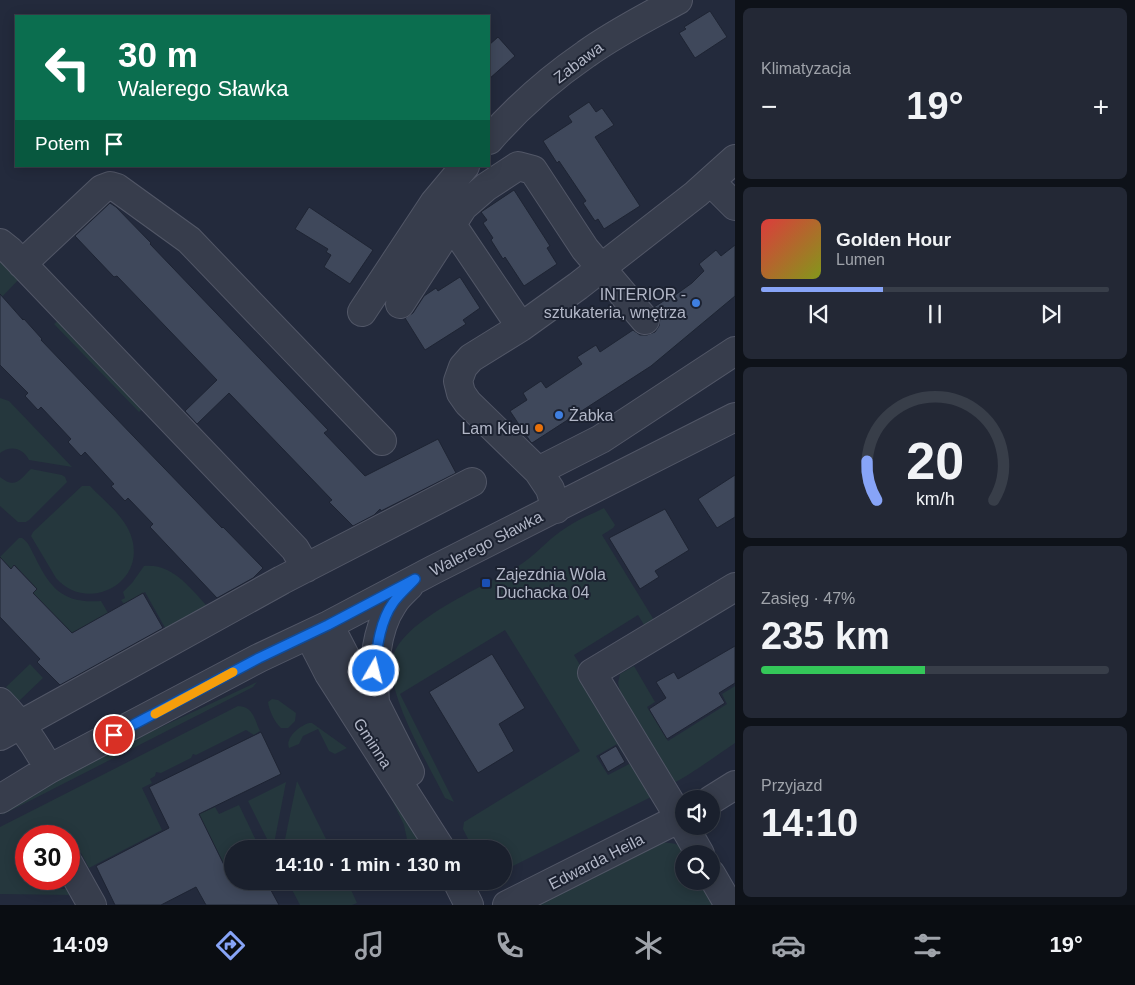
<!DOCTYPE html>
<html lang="pl">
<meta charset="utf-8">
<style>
body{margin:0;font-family:Arial,sans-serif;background:#232835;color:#f1f3f6;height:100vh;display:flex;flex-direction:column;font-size:19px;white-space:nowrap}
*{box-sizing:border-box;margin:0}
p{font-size:16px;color:#9fa3aa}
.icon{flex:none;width:28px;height:28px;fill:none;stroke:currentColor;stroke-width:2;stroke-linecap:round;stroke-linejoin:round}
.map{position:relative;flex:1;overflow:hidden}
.details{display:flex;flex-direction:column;gap:8px;padding:8px;background:#0e1219;width:400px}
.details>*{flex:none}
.banner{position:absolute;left:15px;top:15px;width:475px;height:152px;border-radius:0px;box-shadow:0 2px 12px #0003,0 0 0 1px #383e49;background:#0b6e4f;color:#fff;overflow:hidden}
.tools{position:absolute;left:675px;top:790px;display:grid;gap:10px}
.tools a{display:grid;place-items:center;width:45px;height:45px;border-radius:50%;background:#1a202d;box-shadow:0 2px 12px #0003,0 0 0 1px #383e49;font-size:25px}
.speed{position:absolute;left:15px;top:825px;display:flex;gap:10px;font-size:25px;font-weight:700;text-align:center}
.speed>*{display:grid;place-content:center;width:65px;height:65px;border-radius:50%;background:#1a202d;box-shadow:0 2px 12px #0003,0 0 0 1px #383e49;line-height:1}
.speed .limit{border:8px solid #d22;background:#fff;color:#111}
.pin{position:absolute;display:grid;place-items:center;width:42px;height:42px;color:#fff;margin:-21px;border:2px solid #fff;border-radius:50%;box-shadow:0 1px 5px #0007}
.me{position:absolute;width:55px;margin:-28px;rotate:8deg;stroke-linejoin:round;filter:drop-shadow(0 0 4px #0008)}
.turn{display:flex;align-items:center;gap:18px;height:105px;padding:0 20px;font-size:22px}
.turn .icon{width:65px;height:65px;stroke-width:2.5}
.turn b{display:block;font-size:35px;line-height:42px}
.then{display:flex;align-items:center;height:48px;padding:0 20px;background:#0003;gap:10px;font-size:19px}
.big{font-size:38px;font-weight:700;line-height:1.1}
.details .tile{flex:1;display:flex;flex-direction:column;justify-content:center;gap:8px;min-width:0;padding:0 18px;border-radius:8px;background:#232835}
.details .dial{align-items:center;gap:0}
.dial svg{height:130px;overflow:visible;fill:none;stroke:#383e49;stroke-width:7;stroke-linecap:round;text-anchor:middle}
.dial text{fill:#f1f3f6;stroke:none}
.song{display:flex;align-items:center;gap:15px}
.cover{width:60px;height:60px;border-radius:8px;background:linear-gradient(135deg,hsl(0 70% 55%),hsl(70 70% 35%))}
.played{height:5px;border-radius:2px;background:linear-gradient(90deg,#87a4f7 35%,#383e49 35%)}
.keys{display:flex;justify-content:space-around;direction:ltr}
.heat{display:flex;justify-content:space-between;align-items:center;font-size:28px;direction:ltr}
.charge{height:8px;border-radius:4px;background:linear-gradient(90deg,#34c759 47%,#383e49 0)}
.trip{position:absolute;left:224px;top:840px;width:288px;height:50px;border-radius:25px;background:#1a202d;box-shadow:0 2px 12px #0003,0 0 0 1px #383e49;font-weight:700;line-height:50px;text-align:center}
.tabs{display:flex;height:80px;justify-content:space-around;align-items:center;background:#0a0d12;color:#9fa3aa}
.tabs .icon{width:35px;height:35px}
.tabs .current{color:#87a4f7}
.tabs b{font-size:22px;color:#f1f3f6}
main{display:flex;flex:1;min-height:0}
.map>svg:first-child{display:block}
</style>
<main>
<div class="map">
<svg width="735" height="905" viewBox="0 0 735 905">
<rect width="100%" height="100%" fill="#232a3c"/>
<path fill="#25373d" d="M0,255l20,23 -20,21z
M61,318l84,88 -6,6 -85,-88z
M0,398l9,3 63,66 -43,-7c-6,-12 -18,-15 -29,-7z
M31,469l31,6 3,2 2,5 -38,38 -3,2h-8l-18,-16v-29c16,13 21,1 31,-8z
M82,486h8c14,15 37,32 42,53 13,46 -46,74 -76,39l-25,-42 2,-4z
M604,508l11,17 -2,3 -11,7 52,85 -8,8 -8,-13 -64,40 55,91 -7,6 -5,-8 -21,12 12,19 29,-15 20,34 -154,77 -1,-22h-29l-10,-20 1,-7 116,-71 -75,-121 -105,64 54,108 -9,-4c-16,-33 -58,-102 -53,-137 6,-40 92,-74 125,-94 18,-11 32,-29 50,-40 12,-8 25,-13 37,-19z
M19,538h3c7,4 9,12 13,19 15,31 28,47 66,44l7,12 -36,20 -39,-40 4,-4 -22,-24 -4,4 -11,-12z
M144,566c30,-3 47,24 66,43l-42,24 -23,-41 -21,12 -3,-4 4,-2 -2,-6 9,-9z
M30,664l13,14 -24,23 -13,-14z
M634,666l21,36 -8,5 21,34 59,-37 -5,-10 13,-8v57c-9,6 -54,38 -60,39l-55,-91 -2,-8 2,-9z
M257,682l-4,5 -253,129 42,-29 87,-45z
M272,699l6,1 18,13 -1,8 -7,7h-7c-6,-5 -12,-18 -13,-26z
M238,706c16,1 16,13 22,25l-6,4 -8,-5 -50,25 -3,-1 -2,4 -30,15 -5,-1 -1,4 -5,3 2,4 -10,5 20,42 -73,38 -18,-34 -5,2h-40v43h23l5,10h18l3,6 -75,-1v-67z
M309,723h3l35,25 -12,6 -6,-3 -11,-22 -15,7 -4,8 -10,4c-4,-10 10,-22 20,-25z
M363,740l57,100 3,9h-14l-5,-24z
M297,781l34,68h-48z
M286,782l-13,67 -2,-2 -23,-46z
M239,805l21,44h-28v19l-5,3 -28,-57 16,-7 4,7z
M661,842c12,1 22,2 30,12h-7v27h23l12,24h-183z
M295,881h52l10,22 -5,2h-52l-11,-21z"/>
<path fill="#3f485b" stroke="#1e2433" d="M710,11l17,26 -32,21 -16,-25 7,-4 -2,-2z
M498,37l17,19 -26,23v-34z
M589,102l7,10 6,-4 12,17 -19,12 45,69 -36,23 -6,-10 -3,2 -12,-18 3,-2 -27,-40 -2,2 -14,-22 29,-19 -4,-6z
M514,190l36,56 -3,2 10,16 -33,22 -19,-29 -2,2 -12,-19 2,-2 -10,-15 4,-3 -6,-8z
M110,203l6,4 35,36 -1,1 178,186 -4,3 41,43 73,-37 18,34 -75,38 -1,-2 -6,6 -21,11 -24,-24 3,-2 -103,-107 -32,31 -12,-13 32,-31 -100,-104 -3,1 -39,-41z
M309,207l64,43 -23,34 -26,-17 7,-12 -5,-3 2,-3 -33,-20z
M735,245v51l-84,70 -119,77 -2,-2 -20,-30 17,-11 -4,-7 18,-12 5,7 36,-24 -5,-7 19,-12 4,7 33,-22 7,5h7l8,-3 4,-6 1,-8 -6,-11 16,-10 1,1 21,-15 12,-12 -5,-7 17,-14 5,6z
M460,277l20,31 -17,12 3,4 -41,26 -20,-32 8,-5 11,-17 12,-8 2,3z
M0,294l23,26 1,-1 18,20 -1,1 94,98 87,90 1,-1 40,41 -10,10 -36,20 -67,-71 3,-3 -25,-26 -3,3 -14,-15 3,-2 -29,-32 -4,4 -13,-14 3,-3 -30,-32 -3,3 -13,-14 3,-3 -28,-28z
M735,475v42l-18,11 -19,-29z
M665,509l24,41 -34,21 4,6 -19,12 -31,-51z
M0,557l11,12 3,-4 23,24 -4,4 39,40 71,-40 20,35 -103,57 -23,-23 3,-3 -40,-42z
M735,646v37l-16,10 6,10 -58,36 -18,-30 17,-11 -10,-16 18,-10 4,7z
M492,654l33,54 -26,16 15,27 -36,22 -49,-81z
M261,732l20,42 -82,40 28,57 5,-3v13h34l13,24h-73l-10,-18 -35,18h-46l-19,-39 73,-38 -20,-41z
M616,746l9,16 -17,10 -9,-16z"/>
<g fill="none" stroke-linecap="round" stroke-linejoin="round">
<defs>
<path id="minor" d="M489,140c28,-32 62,-62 97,-86 29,-21 61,-37 92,-54
M711,182l24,24
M452,225l69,102
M0,243l10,8 285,298 11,19
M22,264l80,-75 8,-3 7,2 72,52 193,201
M400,304l63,-97 23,-20 32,-21 15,4 52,79 60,71
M362,312l72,-109 31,-37
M538,471l63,-32 134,-88
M556,509l-6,-20 -12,-18 -70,-68 -7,-10 -3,-12 5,-14 8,-9 50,-31 57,-41 118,-92 39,-35
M329,625l31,60 15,18 35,69
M309,635l20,39 112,175
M0,702c22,23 34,40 49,67
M375,703c-2,-31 0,-73 18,-99 4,-7 10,-12 16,-18
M0,736l282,-156 190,-98
M0,799l49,-30 210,-111 70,-33 104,-55 302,-153
M711,800l24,-15
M684,825l-92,-152 143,-86
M684,826l16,28
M69,864l23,41
M711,874l18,31
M457,881l12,24
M507,905l177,-89"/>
</defs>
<use href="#minor" stroke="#525767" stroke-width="30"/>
<use href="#minor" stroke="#373d4c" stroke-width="28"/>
</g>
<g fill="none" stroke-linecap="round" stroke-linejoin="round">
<defs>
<path id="route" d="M114,735l145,-77 69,-33 87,-46c-7,8 -16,15 -22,24 -13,18 -16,45 -19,68"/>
</defs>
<use href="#route" stroke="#114b97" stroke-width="12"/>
<use href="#route" stroke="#1a73e8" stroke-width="9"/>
<path stroke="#f59e0b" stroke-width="9" d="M155,714l78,-42"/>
</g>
<g fill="#3f7fe0" stroke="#1c2231" stroke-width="2">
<circle cx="696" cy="303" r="5"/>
<circle cx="559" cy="415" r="5"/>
</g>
<circle fill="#e8710a" stroke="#1c2231" stroke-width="2" cx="539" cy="428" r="5"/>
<rect fill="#1a4fb4" stroke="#1c2231" stroke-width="2" x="481" y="578" width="10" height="10" rx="2.5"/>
<g text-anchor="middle" stroke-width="4" stroke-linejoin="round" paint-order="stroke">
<g font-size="16" fill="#b2b7c7" stroke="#1c2231">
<text transform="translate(578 62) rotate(-37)" y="6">Zabawa</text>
<text transform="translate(486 543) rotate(-27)" y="6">Walerego Sławka</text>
<text transform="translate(373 743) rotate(57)" y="6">Gminna</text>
<text transform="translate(596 861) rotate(-27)" y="6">Edwarda Heila</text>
</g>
<g font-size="16" fill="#b2b7c7" stroke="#1c2231" text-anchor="end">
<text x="686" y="300">INTERIOR -<tspan x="686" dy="18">sztukateria, wnętrza</tspan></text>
<text x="569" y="421" text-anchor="start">Żabka</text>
<text x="529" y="434">Lam Kieu</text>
<text x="496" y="580" text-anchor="start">Zajezdnia Wola<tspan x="496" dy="18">Duchacka 04</tspan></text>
</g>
</g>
</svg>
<div class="tools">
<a><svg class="icon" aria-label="sound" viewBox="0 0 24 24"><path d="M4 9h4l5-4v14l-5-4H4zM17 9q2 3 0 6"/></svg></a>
<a><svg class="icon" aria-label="search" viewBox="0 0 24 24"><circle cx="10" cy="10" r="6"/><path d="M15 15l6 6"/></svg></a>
</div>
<div class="speed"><div class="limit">30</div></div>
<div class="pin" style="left:114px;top:735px;background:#d93025"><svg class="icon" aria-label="arrive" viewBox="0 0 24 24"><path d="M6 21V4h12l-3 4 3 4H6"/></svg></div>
<svg class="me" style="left:374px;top:671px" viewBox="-20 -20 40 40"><circle r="17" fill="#1a73e8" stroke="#fff" stroke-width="3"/><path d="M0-11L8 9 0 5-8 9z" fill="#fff"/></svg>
<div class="trip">14:10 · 1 min · 130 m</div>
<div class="banner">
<div class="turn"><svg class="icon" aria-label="left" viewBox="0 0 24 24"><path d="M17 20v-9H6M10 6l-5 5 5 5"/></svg><div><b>30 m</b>Walerego Sławka</div></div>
<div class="then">Potem<svg class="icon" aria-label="arrive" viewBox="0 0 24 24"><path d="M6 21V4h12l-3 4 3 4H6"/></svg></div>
</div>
</div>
<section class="details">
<div class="tile"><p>Klimatyzacja</p>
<div class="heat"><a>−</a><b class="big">19°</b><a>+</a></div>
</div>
<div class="tile">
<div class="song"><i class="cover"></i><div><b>Golden Hour</b><p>Lumen</p></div></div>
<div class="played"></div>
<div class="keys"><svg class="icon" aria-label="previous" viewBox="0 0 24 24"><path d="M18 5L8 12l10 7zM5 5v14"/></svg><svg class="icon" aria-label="pause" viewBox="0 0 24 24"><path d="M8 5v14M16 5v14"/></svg><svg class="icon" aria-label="next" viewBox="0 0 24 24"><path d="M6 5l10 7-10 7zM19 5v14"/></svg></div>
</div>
<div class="tile dial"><svg viewBox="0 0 100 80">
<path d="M14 69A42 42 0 1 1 86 69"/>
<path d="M14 69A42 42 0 0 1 8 45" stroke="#87a4f7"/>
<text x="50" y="56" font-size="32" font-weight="700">20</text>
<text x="50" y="72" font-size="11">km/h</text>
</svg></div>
<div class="tile"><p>Zasięg · 47%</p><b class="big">235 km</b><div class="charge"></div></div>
<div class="tile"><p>Przyjazd</p><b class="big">14:10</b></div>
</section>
</main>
<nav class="tabs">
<b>14:09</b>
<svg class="icon current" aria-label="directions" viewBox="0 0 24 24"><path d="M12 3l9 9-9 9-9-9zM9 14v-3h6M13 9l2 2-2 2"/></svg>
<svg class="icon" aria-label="music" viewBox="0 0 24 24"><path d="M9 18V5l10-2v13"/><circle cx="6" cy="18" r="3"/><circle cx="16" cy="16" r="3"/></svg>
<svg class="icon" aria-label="phone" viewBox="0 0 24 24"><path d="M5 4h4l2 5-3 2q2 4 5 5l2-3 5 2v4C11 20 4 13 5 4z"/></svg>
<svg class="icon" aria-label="climate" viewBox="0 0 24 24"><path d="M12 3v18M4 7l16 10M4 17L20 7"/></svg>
<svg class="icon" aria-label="car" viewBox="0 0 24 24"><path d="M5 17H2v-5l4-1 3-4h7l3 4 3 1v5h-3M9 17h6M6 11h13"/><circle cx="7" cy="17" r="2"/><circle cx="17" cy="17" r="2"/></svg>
<svg class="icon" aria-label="filters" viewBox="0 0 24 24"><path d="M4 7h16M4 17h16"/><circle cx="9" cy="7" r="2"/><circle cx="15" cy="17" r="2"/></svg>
<b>19°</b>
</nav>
